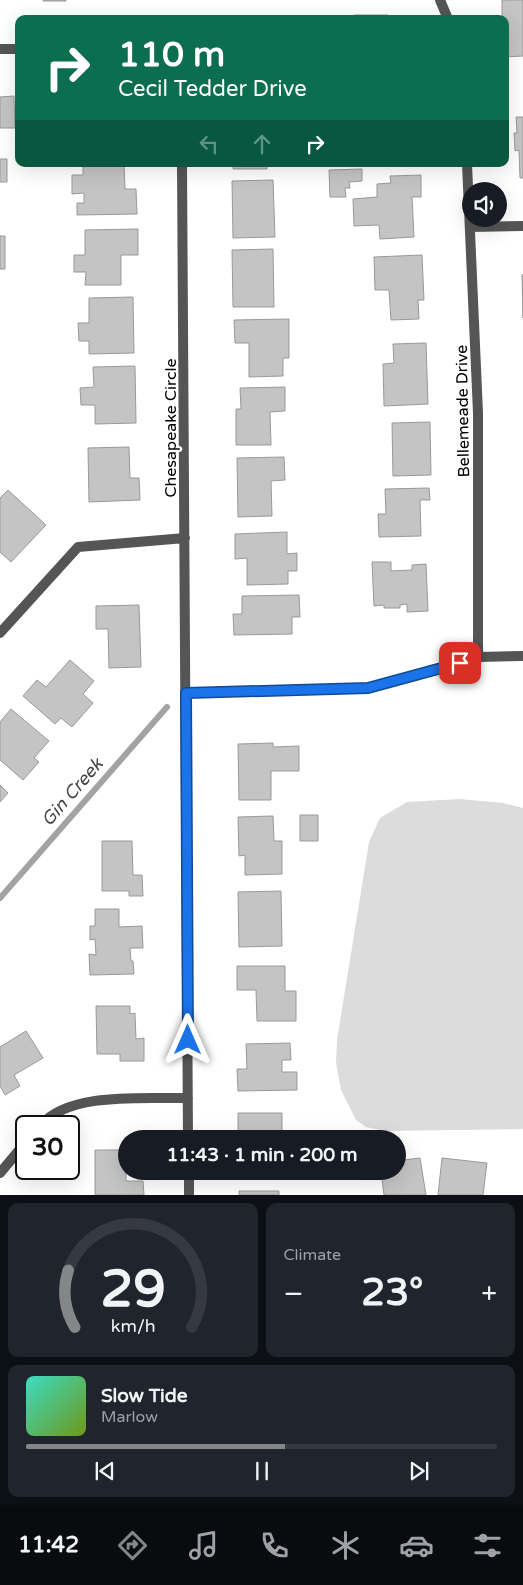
<!DOCTYPE html>
<meta charset="utf-8">
<style>
body{margin:0;font-family:"Varela Round",sans-serif;background:#20242c;color:#f1f3f6;height:100vh;display:flex;flex-direction:column;font-size:19px;white-space:nowrap}
*{box-sizing:border-box;margin:0}
p{font-size:16px;color:#9ea1a6}
.icon{flex:none;width:28px;height:28px;fill:none;stroke:currentColor;stroke-width:2;stroke-linecap:round;stroke-linejoin:round}
.map{position:relative;height:1195px;overflow:hidden}
.panel{display:flex;flex-direction:column;gap:8px;padding:8px;background:#0d0f14;flex:1}
.panel>*{flex:none}
.guide{position:absolute;left:15px;top:15px;width:494px;height:152px;border-radius:10px;box-shadow:0 5px 20px #0002;background:#0b6e4f;color:#fff;overflow:hidden}
.buttons{position:absolute;left:462px;top:182px;display:grid;gap:10px}
.buttons a{display:grid;place-items:center;width:45px;height:45px;border-radius:50%;background:#171b24;box-shadow:0 5px 20px #0002;font-size:25px}
.speed{position:absolute;left:15px;top:1115px;display:flex;gap:10px;font-size:25px;font-weight:700;text-align:center}
.speed>*{display:grid;place-content:center;width:65px;height:65px;border-radius:50%;background:#171b24;box-shadow:0 5px 20px #0002;line-height:1}
.speed .limit{border:2px solid #111;border-radius:8px;background:#fff;color:#111}
.pin{position:absolute;display:grid;place-items:center;width:42px;height:42px;color:#fff;margin:-21px;border-radius:10px;box-shadow:0 2px 8px #0006}
.me{position:absolute;width:55px;margin:-28px;rotate:0deg;stroke-linejoin:round;filter:drop-shadow(0 0 4px #0008)}
.turn{display:flex;align-items:center;gap:18px;height:105px;padding:0 20px;font-size:22px}
.turn .icon{width:65px;height:65px;stroke-width:2.5}
.turn b{display:block;font-size:35px;line-height:42px}
.lanes{display:flex;align-items:center;height:48px;padding:0 20px;background:#0003;justify-content:center;gap:25px;direction:ltr}
.lanes .off{opacity:.35}
.big{font-size:38px;font-weight:700;line-height:1.1}
.panel .card{flex:1;display:flex;flex-direction:column;justify-content:center;gap:8px;min-width:0;padding:0 18px;border-radius:10px;background:#20242c}
.panel .dial{align-items:center;gap:0}
.dial svg{height:130px;overflow:visible;fill:none;stroke:#363941;stroke-width:7;stroke-linecap:round;text-anchor:middle}
.dial text{fill:#f1f3f6;stroke:none}
.song{display:flex;align-items:center;gap:15px}
.cover{width:60px;height:60px;border-radius:8px;background:linear-gradient(135deg,hsl(170 70% 55%),hsl(80 70% 35%))}
.played{height:5px;border-radius:2px;background:linear-gradient(90deg,#858687 55%,#363941 55%)}
.keys{display:flex;justify-content:space-around;direction:ltr}
.heat{display:flex;justify-content:space-between;align-items:center;font-size:28px;direction:ltr}
.panel .tiles{flex:1;display:grid;gap:8px;grid-template-columns:1fr 1fr}
.card:last-child{grid-column:span 2}
.trip{position:absolute;left:118px;top:1130px;width:288px;height:50px;border-radius:25px;background:#171b24;box-shadow:0 5px 20px #0002;font-weight:700;line-height:50px;text-align:center}
.tab-bar{display:flex;height:80px;justify-content:space-around;align-items:center;background:#090b0e;color:#9ea1a6}
.tab-bar .icon{width:35px;height:35px}
.tab-bar .current{color:#858687}
.tab-bar b{font-size:22px;color:#f1f3f6}
.map>svg:first-child{display:block}
</style>
<div class="map">
<svg width="523" height="1195" viewBox="0 0 523 1195">
<rect width="100%" height="100%" fill="#fff"/>
<path fill="#dcdcdc" d="M460,799l43,4 20,5v321l-138,2 -19,-4 -10,-7 -15,-30 -5,-27 1,-23 32,-198 11,-24 27,-16z"/>
<g fill="none" stroke-linecap="round" stroke-linejoin="round">
<path stroke="#a3a3a3" stroke-width="6" d="M0,898l167,-191"/>
</g>
<path fill="#c4c4c4" stroke="#999" d="M43,0h23v1h-23z
M502,0h21v56l-18,1v-38h-3z
M354,15h34v4h-34z
M14,96l1,32h-15v-31z
M516,117h7v61h-3l-1,-28 -4,1 -1,-18h3z
M0,159h7v23h-7z
M83,164h41l1,25h11l1,25 -60,1v-12h7v-10l-12,1v-19h11z
M233,164h34v5h-34z
M362,169v12l-13,1 1,6h-5l1,9h-16l-1,-27z
M421,175v22h-9l2,40 -34,2 -1,-14 -25,1 -1,-27 24,-2v-13l14,-1 -1,-7z
M273,180l2,57 -42,1 -1,-57z
M138,229v26h-17v30h-36l1,-13h-12v-17h11v-25z
M0,236h5v33h-5z
M273,249l1,58h-41l-1,-57z
M422,255l2,45h-6l1,19 -28,1 -2,-30h-14l-1,-33z
M523,274v44l-1,-43z
M133,297l1,56 -45,1v-13h-10l-1,-18h11v-25z
M289,319v39h-6v18l-34,1v-34h-14l-1,-23z
M426,343l2,61 -44,2 -1,-42 11,-1 -1,-19z
M135,366l1,57 -41,1v-19h-14l-1,-17 14,-1 -1,-20z
M285,387v24l-15,1 1,33h-35v-36h5l-1,-21z
M430,422l1,53 -38,1 -1,-53z
M129,447l1,31h9l1,22 -51,2 -1,-54z
M284,457l1,23 -14,1 1,35 -34,1 -1,-59z
M429,488l1,12h-10l1,36 -42,1 -1,-23h8l-1,-25z
M8,490l38,35 -35,37 -11,-10v-54z
M287,532v22l10,-1v18h-9v13l-41,1v-27l-12,1v-25z
M372,562h19v9l21,-1v-5l14,-1 2,47 -21,1v-8l-7,1v3h-16v-3l-10,1z
M299,595l1,22h-8v17l-58,1 -1,-21h9v-18z
M139,605l2,62 -32,1 -1,-39h-12v-23z
M70,660l24,21 -11,13 10,9 -21,24 -11,-9 -6,6 -32,-28 14,-16 9,7z
M11,709l38,32 -15,17 5,4 -16,18 -23,-20v-38z
M273,743v4l26,-1v25h-28v29h-32l-1,-56z
M0,785l8,8 -8,9z
M300,815h18v26h-18z
M273,816l1,25h8v33l-37,1v-20l-6,1 -1,-39z
M102,841h30l1,34h9l1,21h-14v-5h-27z
M281,891l1,55 -43,1 -1,-55z
M95,909h24v18l23,-1 1,22h-13l1,13h2l1,13 -44,1 -1,-21 7,1 -1,-16 -5,1v-14h5z
M237,966h48v25h11v30h-39l-1,-31h-19z
M96,1006h34v8l5,-1 1,26 8,-1v23h-24v-7h-23z
M26,1031l17,27 -29,17 6,11 -15,9 -5,-9v-39z
M290,1043l1,17h-9v12h15v18l-59,1 -1,-22h10l-1,-25z
M238,1113h44v26h-37v-5h-7z
M95,1150h31v31h17l1,14h-49z
M420,1158l6,37h-42l-3,-24h15v-10z
M442,1158l45,5 -4,32h-45z
M245,1171h37v1h-37z
M239,1191h40v4h-40z"/>
<g fill="none" stroke-linecap="round" stroke-linejoin="round">
<path stroke="#555" stroke-width="10" d="M440,0l8,19
M0,49h19
M182,164l6,975
M467,164l11,249v244
M470,227l53,-1
M0,633l78,-86 107,-9
M186,693l182,-5 110,-31 45,-1
M40,1126c29,-35 106,-27 148,-28
M189,1171v24
M0,1173l26,-31"/>
</g>
<g fill="none" stroke-linecap="round" stroke-linejoin="round">
<defs>
<path id="route" d="M188,1040l-2,-347 182,-5 92,-25"/>
</defs>
<use href="#route" stroke="#114b97" stroke-width="12"/>
<use href="#route" stroke="#1a73e8" stroke-width="9"/>
</g>
<g text-anchor="middle" stroke-width="4.5" stroke-linejoin="round" paint-order="stroke">
<g font-size="16" fill="#000" stroke="#fff">
<text transform="translate(462 411) rotate(-91)" y="6">Bellemeade Drive</text>
<text transform="translate(170 428) rotate(-90)" y="6">Chesapeake Circle</text>
</g>
<g font-size="18" font-style="italic" fill="#444" stroke="#fff">
<text transform="translate(72 792) rotate(-49)" y="6">Gin Creek</text>
</g>
</g>
</svg>
<div class="buttons">
<a><svg class="icon" aria-label="sound" viewBox="0 0 24 24"><path d="M4 9h4l5-4v14l-5-4H4zM17 9q2 3 0 6"/></svg></a>
</div>
<div class="speed"><div class="limit">30</div></div>
<div class="pin" style="left:460px;top:663px;background:#d93025"><svg class="icon" aria-label="arrive" viewBox="0 0 24 24"><path d="M6 21V4h12l-3 4 3 4H6"/></svg></div>
<svg class="me" style="left:188px;top:1040px" viewBox="-20 -20 40 40"><path d="M0-17L14 15 0 8-14 15z" fill="#1a73e8" stroke="#fff" stroke-width="4"/></svg>
<div class="trip">11:43 · 1 min · 200 m</div>
<div class="guide">
<div class="turn"><svg class="icon" aria-label="right" viewBox="0 0 24 24"><path d="M7 20v-9h11M14 6l5 5-5 5"/></svg><div><b>110 m</b>Cecil Tedder Drive</div></div>
<div class="lanes"><svg class="icon off" aria-label="left" viewBox="0 0 24 24"><path d="M17 20v-9H6M10 6l-5 5 5 5"/></svg><svg class="icon off" aria-label="ahead" viewBox="0 0 24 24"><path d="M12 20V5M6 11l6-6 6 6"/></svg><svg class="icon" aria-label="right" viewBox="0 0 24 24"><path d="M7 20v-9h11M14 6l5 5-5 5"/></svg></div>
</div>
</div>
<section class="panel">
<div class="tiles">
<div class="card dial"><svg viewBox="0 0 100 80">
<path d="M14 69A42 42 0 1 1 86 69"/>
<path d="M14 69A42 42 0 0 1 10 34" stroke="#858687"/>
<text x="50" y="56" font-size="32" font-weight="700">29</text>
<text x="50" y="72" font-size="11">km/h</text>
</svg></div>
<div class="card"><p>Climate</p>
<div class="heat"><a>−</a><b class="big">23°</b><a>+</a></div>
</div>
<div class="card">
<div class="song"><i class="cover"></i><div><b>Slow Tide</b><p>Marlow</p></div></div>
<div class="played"></div>
<div class="keys"><svg class="icon" aria-label="previous" viewBox="0 0 24 24"><path d="M18 5L8 12l10 7zM5 5v14"/></svg><svg class="icon" aria-label="pause" viewBox="0 0 24 24"><path d="M8 5v14M16 5v14"/></svg><svg class="icon" aria-label="next" viewBox="0 0 24 24"><path d="M6 5l10 7-10 7zM19 5v14"/></svg></div>
</div>
</div>
</section>
<nav class="tab-bar">
<b>11:42</b>
<svg class="icon current" aria-label="directions" viewBox="0 0 24 24"><path d="M12 3l9 9-9 9-9-9zM9 14v-3h6M13 9l2 2-2 2"/></svg>
<svg class="icon" aria-label="music" viewBox="0 0 24 24"><path d="M9 18V5l10-2v13"/><circle cx="6" cy="18" r="3"/><circle cx="16" cy="16" r="3"/></svg>
<svg class="icon" aria-label="phone" viewBox="0 0 24 24"><path d="M5 4h4l2 5-3 2q2 4 5 5l2-3 5 2v4C11 20 4 13 5 4z"/></svg>
<svg class="icon" aria-label="climate" viewBox="0 0 24 24"><path d="M12 3v18M4 7l16 10M4 17L20 7"/></svg>
<svg class="icon" aria-label="car" viewBox="0 0 24 24"><path d="M5 17H2v-5l4-1 3-4h7l3 4 3 1v5h-3M9 17h6M6 11h13"/><circle cx="7" cy="17" r="2"/><circle cx="17" cy="17" r="2"/></svg>
<svg class="icon" aria-label="filters" viewBox="0 0 24 24"><path d="M4 7h16M4 17h16"/><circle cx="9" cy="7" r="2"/><circle cx="15" cy="17" r="2"/></svg>
</nav>
